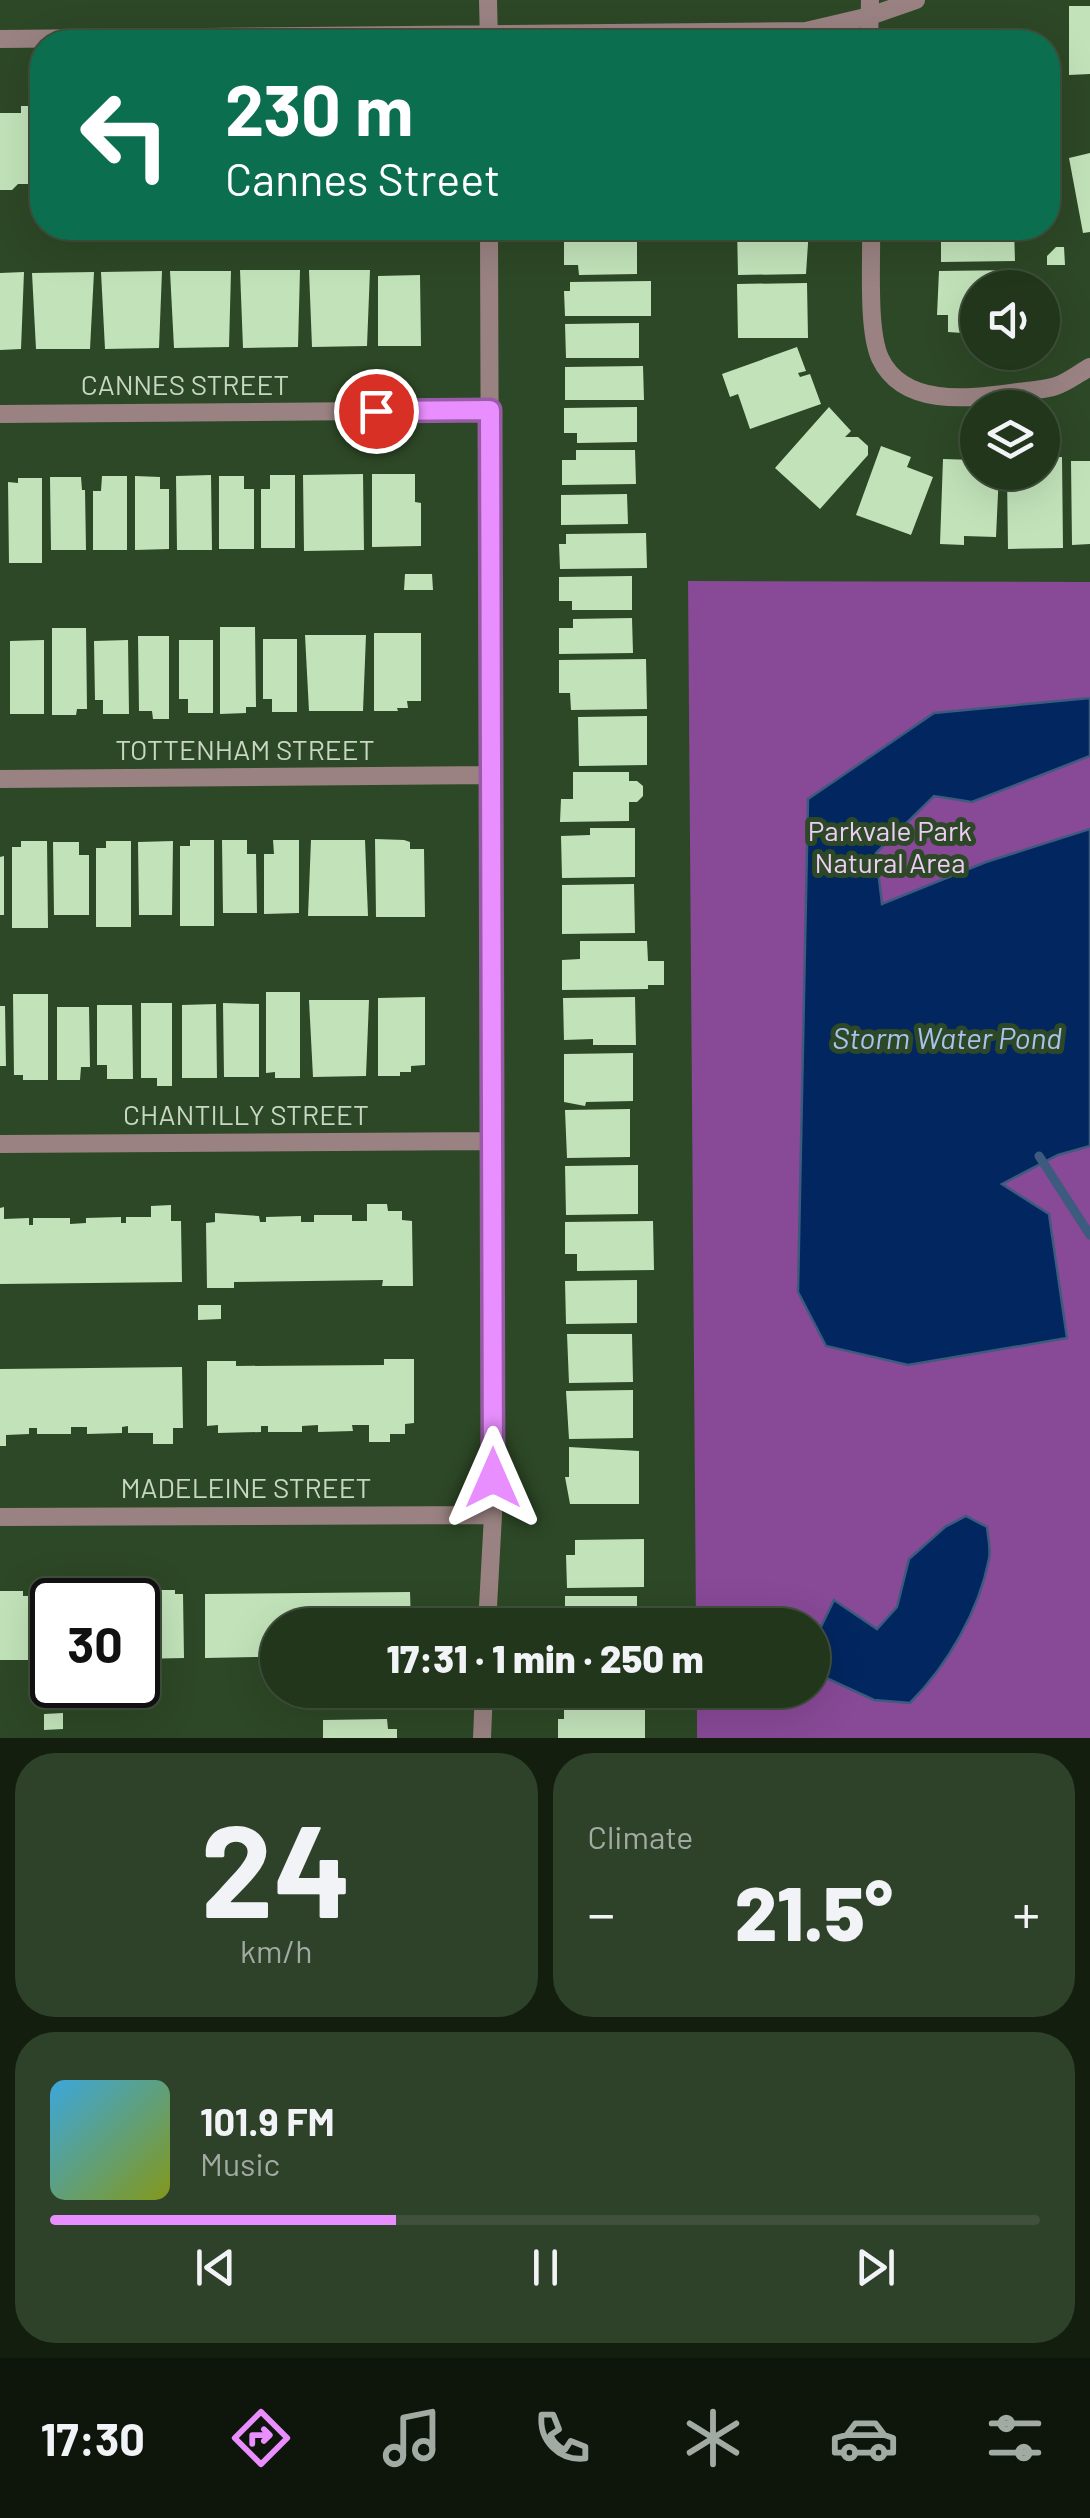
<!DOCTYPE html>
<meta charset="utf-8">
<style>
body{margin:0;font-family:Barlow,sans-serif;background:#2e4129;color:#f1f3f6;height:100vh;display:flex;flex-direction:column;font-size:38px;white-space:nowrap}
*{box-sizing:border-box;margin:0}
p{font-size:32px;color:#a2aba3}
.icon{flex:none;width:55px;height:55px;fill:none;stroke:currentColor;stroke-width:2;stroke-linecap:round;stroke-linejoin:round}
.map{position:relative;height:1738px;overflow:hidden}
.panel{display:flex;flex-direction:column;gap:15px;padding:15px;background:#131e0f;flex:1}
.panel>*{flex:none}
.banner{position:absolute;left:30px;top:30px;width:1030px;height:210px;border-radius:40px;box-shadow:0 10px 40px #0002,0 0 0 2px #3f503b;background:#0b6e4f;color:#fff;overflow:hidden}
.tools{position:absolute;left:960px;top:270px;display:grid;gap:20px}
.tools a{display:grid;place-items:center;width:100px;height:100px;border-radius:50%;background:#22361c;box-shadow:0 10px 40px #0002,0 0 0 2px #3f503b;font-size:50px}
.speed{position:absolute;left:30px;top:1578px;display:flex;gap:20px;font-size:50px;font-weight:700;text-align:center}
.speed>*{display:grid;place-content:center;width:130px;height:130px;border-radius:50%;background:#22361c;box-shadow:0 10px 40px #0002,0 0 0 2px #3f503b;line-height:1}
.speed .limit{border:5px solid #111;border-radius:15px;background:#fff;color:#111}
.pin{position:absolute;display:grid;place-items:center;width:85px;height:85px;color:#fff;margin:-42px;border:5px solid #fff;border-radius:50%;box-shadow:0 2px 10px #0007}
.me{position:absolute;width:110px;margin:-55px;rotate:0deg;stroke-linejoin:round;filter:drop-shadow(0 0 8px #0008)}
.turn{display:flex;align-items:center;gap:35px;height:210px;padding:0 30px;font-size:45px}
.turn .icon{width:130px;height:130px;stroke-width:2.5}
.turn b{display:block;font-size:70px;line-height:85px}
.big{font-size:75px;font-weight:800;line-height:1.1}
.panel .card{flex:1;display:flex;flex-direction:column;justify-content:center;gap:15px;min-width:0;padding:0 35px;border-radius:40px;background:#2e4129}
.panel .dial{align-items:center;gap:0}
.dial b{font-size:130px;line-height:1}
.song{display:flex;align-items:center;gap:30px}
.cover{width:120px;height:120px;border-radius:15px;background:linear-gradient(135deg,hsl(200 70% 55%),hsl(70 70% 35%))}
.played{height:10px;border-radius:5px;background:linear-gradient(90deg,#e98efe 35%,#3f503b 35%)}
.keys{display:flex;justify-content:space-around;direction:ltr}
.heat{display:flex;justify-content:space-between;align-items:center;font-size:55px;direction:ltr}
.panel .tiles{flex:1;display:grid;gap:15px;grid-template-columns:1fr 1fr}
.card:last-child{grid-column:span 2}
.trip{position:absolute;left:260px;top:1608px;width:570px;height:100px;border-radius:50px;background:#22361c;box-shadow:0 10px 40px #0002,0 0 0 2px #3f503b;font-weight:800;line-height:100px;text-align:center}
.dock{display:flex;height:160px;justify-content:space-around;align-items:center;background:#0e160b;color:#a2aba3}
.dock .icon{width:70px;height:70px}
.dock .selected{color:#e98efe}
.dock b{font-size:45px;color:#f1f3f6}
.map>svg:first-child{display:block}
</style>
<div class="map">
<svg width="1090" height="1738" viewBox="0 0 1090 1738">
<rect width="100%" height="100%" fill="#2d4826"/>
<path fill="#884997" d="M688,581l402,1v1156h-393v-48h115v-65h-116z"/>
<path fill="#022660" stroke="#3d5b7e" stroke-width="2.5" d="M1090,698v58l-118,46 -38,-6 -58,57 6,51 104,-42 104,-33v317l-32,9 -56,29 47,30 18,124 -159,27 -82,-19 -28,-54 10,-493 126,-86z
M966,1516l21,11c1,10 4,22 2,32 -10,52 -42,107 -79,144l-36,-3 -50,-23 -6,-44 16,-33 43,29 20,-22 12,-48 36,-32z"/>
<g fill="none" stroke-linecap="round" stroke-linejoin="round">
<path stroke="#3d5b7e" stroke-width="9" d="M1039,1156l51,79"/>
</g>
<path fill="#c2e3ba" d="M1069,6h21v68l-21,1z
M21,106h15v6l4,1v71h-22l-6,6h-12v-77h21z
M1090,153v79l-7,1 -14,-75z
M564,228h74v4l-74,1z
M737,228h72l-3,46 -68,1z
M945,228h69l1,33 -74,1v-32z
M637,239v35l-58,1 -1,-10h-14v-25z
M1056,247h8l1,18h-18v-9z
M240,270h60l-2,77 -55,1z
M309,270h61l-3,76 -55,1z
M1020,270v18h-42v46l-30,-2v-17h-11l2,-44z
M162,271l-3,77 -54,1 -4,-77z
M170,271h61l-2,76 -55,1z
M24,272l-3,77 -21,1v-77z
M94,272l-4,77h-54l-4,-76z
M420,275l1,71h-43v-70z
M651,281v35h-86l-1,-25h6v-9z
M807,283l1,55h-70l-1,-54z
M639,323v35h-73l-1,-34z
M797,347l9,24 -8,2 2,4 10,-3 11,30 -71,25 -12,-35 -8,3 -8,-23z
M643,366l1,34h-79v-33z
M637,407v35l-60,1v-10h-13v-25z
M829,407l22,24 -6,6h13l10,9v9l-48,54 -45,-41z
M881,446l30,11 -4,10 26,10 -22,58 -55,-20z
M576,450h59l1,34 -74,1v-25h14z
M1062,457l1,91 -55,1 -1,-77h35v-14z
M943,459l32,1 3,12h21l-3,65 -32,-1v9l-24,-1z
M1071,461h19v83l-18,1z
M363,474l1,76 -60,1 -1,-76z
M372,474h43v28l6,1v43l-49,1z
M211,475l1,75h-35l-1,-74z
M270,475h25v73h-34v-59h9z
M102,476h25v74h-34v-59h8z
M135,476l25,1v12h9v60l-34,1z
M219,476h25v13h10v60h-35z
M50,477h31l1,13h3l1,60h-35z
M18,478h24v85h-33l-1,-81 10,1z
M627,494l1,30 -67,1v-30z
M646,533l1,35 -87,1 -1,-25h7v-10z
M405,574h27l1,16h-29z
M632,576v34h-60v-9h-13v-24z
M632,618l1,35 -74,1v-26h14v-9z
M220,627h35l1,80h-10v6l-26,1z
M52,628h34l1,81h-10l-1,6h-24z
M374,633h47v68h-14l1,7h-11l1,3h-24z
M305,635h61l-3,76h-54z
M138,636h31v83h-16l-1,-8h-13z
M263,639h34v73h-25v-13h-9z
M44,640v74h-34v-73z
M128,640l1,74h-26v-14h-8l-1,-59z
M179,640h34v73h-25v-14h-9z
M646,659l1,50 -76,1 -1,-17h-11v-33z
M647,716v49l-68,1 -1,-49z
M573,772h56v9h8l6,5v10l-6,6h-8v19l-69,1 1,-23h12z
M590,828h45v49l-73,1 -1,-42 29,-1z
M375,839l29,1 6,2v7h14l1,68h-49z
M190,840h24v86h-34v-80h10z
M222,840h25v14h9l1,59h-34z
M273,840h26v73l-35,1v-60h10z
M311,840h54l3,76h-60z
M21,841h26l1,87h-36v-81h9z
M106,841h25v86h-35v-79h10z
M173,841l-1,74h-33l-1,-73z
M53,842h26v13h10v60h-35z
M4,856v59h-4v-58z
M634,884l1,49 -73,1v-49z
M580,941h67l1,20h16v24h-16v4l-86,1v-30l18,-1z
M266,992h34v86h-25v-6l-9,1z
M13,994h35v86h-25v-5h-9z
M425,997v68l-14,1v6h-11v4h-22v-78z
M635,997l1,48h-43v-6l-29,1 -1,-42z
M309,1000h60l-3,76 -53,1z
M141,1003h31v83h-15v-8h-16z
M223,1003l36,1v73h-35z
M216,1004l1,74h-35v-73z
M97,1005h35l1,74h-26v-14h-10z
M0,1006h5l1,60h-6z
M57,1007h32l1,60h-9l-1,13h-23z
M633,1053v48l-47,1 -1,4 -21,-4v-48z
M630,1109v48l-63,1 -2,-48z
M638,1165v49l-72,1 -1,-49z
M367,1204h20l1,7h14v9l10,1 1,65h-31l1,-6 -149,2v6h-27l-1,-65 9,-1v-9l44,3 1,6h6v-5l35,-1v6h13v-7h38v6h15z
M171,1205v16h10l1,61 -182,2v-76l4,-1v12l25,-1v7h4v-7h37v6l16,-1v-5l35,-1v6h5v-6h25v-11z
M653,1221l1,49 -77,1v-17h-12v-32z
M637,1280v43l-71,1 -1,-43z
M198,1305h23v14l-23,1z
M567,1334h65l1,48 -64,1z
M384,1359h30v64l-9,1v10h-15v8h-21v-17h-17l1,6 -35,1v-7l-16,1v6h-34v-6h-7v6l-43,1v-8l-11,1v-65h29v5l148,-1z
M182,1367l1,61h-10v16h-20v-11h-25v-7l-6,1v6l-35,1v-7h-16v7h-34v-6h-8v6l-23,1v11h-6v-77z
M633,1390v48l-64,1 -3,-48z
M569,1447l70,4v53h-69l-5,-27h4z
M644,1539v48l-77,1 -1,-33h9v-15z
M137,1590h38v4h8l1,64 -46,1v-59h-86v55h-20v5h-32v-69h23v5l114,-2z
M410,1592l1,33h-133v28h-18v4l-55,1v-64z
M565,1596h72v29h-72z
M555,1690h83v10l-83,1z
M645,1708v30h-87v-19h6v-10z
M63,1713v16l-19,1v-16z
M387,1719l1,10h9v9h-74v-18z"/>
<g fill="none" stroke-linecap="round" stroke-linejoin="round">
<path stroke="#9a8282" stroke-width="18" d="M488,0l1,42
M0,39l806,-8 64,-15 46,-16
M869,42l1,-42
M871,228c1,33 -4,101 9,130 24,51 92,40 138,34 12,-2 27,-2 38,-6 12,-4 23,-13 34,-19
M0,414l490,-4
M0,779l491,-4
M0,1144l492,-3
M0,1517l493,-2
M487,1625l6,-110 -4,-1287
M482,1738l2,-48"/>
</g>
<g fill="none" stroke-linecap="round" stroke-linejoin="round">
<defs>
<path id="route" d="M376,411l114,-1 3,1068"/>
</defs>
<use href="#route" stroke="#975ca5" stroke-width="25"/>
<use href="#route" stroke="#e98efe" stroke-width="18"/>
</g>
<g text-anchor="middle" stroke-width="10" stroke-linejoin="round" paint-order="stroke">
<g font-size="28" fill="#c7d7c3" stroke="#2d4826">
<text x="185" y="395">CANNES STREET</text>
<text x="245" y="760">TOTTENHAM STREET</text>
<text x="246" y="1125">CHANTILLY STREET</text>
<text x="246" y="1498">MADELEINE STREET</text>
</g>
<g font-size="28" fill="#eecdf7" stroke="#2d4826">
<text x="890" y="841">Parkvale Park<tspan x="890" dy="32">Natural Area</tspan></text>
</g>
<g font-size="30" font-style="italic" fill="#a9c3ee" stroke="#2d4826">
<text x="947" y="1049">Storm Water Pond</text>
</g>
</g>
</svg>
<div class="tools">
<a><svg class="icon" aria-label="sound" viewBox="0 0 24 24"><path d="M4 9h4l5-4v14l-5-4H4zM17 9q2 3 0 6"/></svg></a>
<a><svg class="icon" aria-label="layers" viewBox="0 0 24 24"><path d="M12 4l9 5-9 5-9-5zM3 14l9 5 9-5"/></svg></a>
</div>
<div class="speed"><div class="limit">30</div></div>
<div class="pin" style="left:376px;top:411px;background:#d93025"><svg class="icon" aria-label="arrive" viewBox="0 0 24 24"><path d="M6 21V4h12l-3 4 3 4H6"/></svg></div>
<svg class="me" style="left:493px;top:1478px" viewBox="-20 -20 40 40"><path d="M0-17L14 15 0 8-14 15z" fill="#e98efe" stroke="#fff" stroke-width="4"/></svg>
<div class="trip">17:31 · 1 min · 250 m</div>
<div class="banner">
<div class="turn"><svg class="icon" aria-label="left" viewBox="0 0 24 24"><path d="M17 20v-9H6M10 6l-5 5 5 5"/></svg><div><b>230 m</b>Cannes Street</div></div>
</div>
</div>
<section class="panel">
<div class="tiles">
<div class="card dial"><b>24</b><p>km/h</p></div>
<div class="card"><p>Climate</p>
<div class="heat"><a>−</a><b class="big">21.5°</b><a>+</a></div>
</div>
<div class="card">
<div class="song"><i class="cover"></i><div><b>101.9 FM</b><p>Music</p></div></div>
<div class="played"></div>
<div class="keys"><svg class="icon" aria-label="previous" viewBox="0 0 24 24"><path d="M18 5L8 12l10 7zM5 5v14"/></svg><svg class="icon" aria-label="pause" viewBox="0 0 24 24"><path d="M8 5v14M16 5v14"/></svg><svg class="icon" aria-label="next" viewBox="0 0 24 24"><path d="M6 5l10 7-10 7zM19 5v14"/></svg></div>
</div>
</div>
</section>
<nav class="dock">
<b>17:30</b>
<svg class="icon selected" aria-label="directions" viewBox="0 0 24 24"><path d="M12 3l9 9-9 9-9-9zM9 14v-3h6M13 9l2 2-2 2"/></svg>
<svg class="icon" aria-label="music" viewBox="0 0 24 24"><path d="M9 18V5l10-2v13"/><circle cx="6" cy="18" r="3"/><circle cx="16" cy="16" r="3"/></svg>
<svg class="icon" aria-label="phone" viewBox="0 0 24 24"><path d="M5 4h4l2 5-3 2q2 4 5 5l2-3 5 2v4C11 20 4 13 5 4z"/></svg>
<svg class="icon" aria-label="climate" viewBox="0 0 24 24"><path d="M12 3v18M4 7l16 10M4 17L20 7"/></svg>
<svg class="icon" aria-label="car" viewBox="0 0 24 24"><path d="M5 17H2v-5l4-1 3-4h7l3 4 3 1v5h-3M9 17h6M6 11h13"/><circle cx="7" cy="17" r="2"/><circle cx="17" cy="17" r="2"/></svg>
<svg class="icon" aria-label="filters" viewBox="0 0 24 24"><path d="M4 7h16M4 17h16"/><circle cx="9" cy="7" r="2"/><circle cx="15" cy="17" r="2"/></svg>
</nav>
